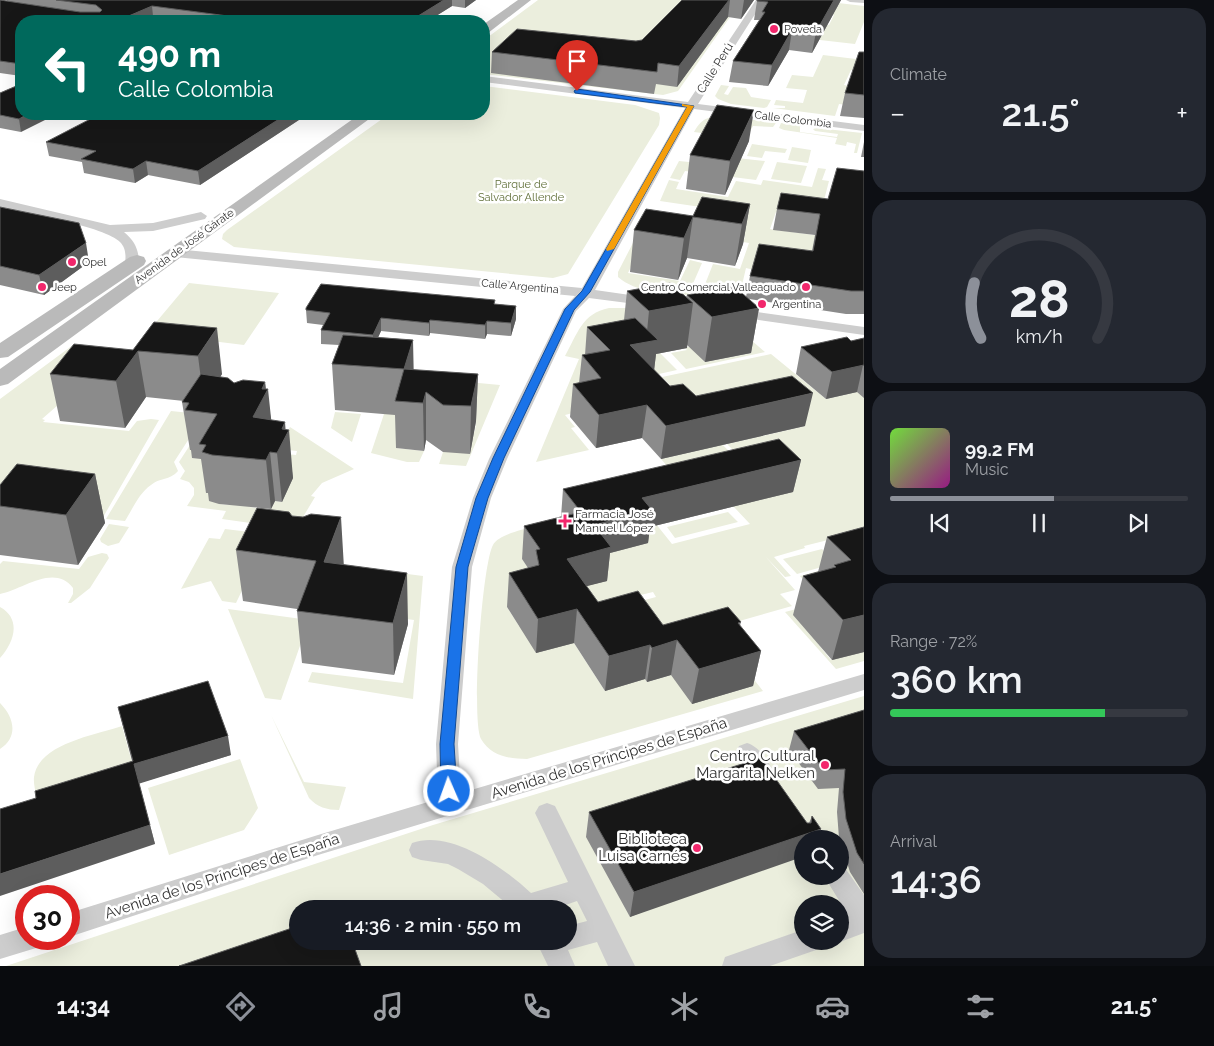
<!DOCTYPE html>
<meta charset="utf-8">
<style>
body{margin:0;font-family:Raleway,sans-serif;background:#242831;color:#f1f3f6;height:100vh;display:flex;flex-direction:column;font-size:19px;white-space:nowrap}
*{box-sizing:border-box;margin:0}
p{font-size:16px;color:#9ea1a6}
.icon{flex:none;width:28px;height:28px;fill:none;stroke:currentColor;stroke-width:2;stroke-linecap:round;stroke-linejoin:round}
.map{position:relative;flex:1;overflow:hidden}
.details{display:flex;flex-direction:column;gap:8px;padding:8px;background:#0d0f14;width:350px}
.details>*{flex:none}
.guide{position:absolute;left:15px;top:15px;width:475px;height:105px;border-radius:20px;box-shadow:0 5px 20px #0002;background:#00695c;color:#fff;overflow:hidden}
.tools{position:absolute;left:794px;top:830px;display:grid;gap:10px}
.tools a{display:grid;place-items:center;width:55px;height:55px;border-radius:50%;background:#171b24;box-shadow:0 5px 20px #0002;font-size:25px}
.speed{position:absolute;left:15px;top:885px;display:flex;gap:10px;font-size:25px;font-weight:700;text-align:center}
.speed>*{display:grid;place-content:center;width:65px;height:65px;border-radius:50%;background:#171b24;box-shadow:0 5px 20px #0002;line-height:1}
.speed .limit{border:8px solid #d22;background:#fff;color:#111}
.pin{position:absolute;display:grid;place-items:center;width:42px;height:42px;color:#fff;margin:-51px -21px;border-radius:50% 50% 50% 0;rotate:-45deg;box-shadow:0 0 5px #0007}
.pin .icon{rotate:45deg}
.me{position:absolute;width:55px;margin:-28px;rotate:358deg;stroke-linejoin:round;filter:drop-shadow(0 0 4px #0008)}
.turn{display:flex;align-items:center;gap:18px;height:105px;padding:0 20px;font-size:22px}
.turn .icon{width:65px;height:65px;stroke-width:2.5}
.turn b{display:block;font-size:35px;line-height:42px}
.big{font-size:38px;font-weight:600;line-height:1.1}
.details .tile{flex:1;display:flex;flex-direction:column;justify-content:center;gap:8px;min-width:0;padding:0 18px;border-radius:20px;background:#242831}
.details .dial{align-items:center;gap:0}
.dial svg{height:130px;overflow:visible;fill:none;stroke:#363941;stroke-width:7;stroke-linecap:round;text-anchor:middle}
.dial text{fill:#f1f3f6;stroke:none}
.song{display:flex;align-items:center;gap:15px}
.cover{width:60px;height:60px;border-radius:8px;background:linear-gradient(135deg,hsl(100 70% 55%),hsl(310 70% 35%))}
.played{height:5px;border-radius:2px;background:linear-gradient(90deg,#8c9099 55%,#363941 55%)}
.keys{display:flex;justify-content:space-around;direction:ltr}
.heat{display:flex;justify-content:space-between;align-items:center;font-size:28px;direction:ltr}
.charge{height:8px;border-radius:4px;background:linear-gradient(90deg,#34c759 72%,#363941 0)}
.trip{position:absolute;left:289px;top:900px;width:288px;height:50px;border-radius:25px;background:#171b24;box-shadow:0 5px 20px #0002;font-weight:600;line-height:50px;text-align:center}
.tabs{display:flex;height:80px;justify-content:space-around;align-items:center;background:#090b0e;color:#9ea1a6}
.tabs .icon{width:35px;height:35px}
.tabs .selected{color:#8c9099}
.tabs b{font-size:22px;color:#f1f3f6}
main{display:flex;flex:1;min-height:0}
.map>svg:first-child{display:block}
</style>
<main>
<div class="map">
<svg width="864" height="966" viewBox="0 0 864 966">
<rect width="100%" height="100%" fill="#fff"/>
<path fill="#ebeedd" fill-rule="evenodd" d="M538,0h204l-64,91 -15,4 -179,-21v-34z
M821,1l43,5v16l-9,22 -70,-8 12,-15 32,4 5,-10 -23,-3z
M823,55l41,5v12l-13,-2 -7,15 20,3v8l-22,-1 22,3v9l-25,-3 -4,12 -62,-8h12v-2l-11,-1 2,-5 27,3 4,-13 -21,-2 6,-13 21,2z
M721,85l8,1 -5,8 4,1 5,-8 13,1 5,9 20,3 -4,7 -3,1 -33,-4 -13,-5 -3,-3z
M484,86l151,19 24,8 1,5 -1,7 -91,149 -15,4 -319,-31 -12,-8 1,-5 4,-4 162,-116h95z
M727,116l49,7 -3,4 -20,-1 -7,13 -52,-7c9,-16 15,-15 33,-16z
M781,123l19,3v6l37,5 1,-3 -23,-3 -2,-2 4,-1 45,5 -5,20h-3l2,-9 -9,-2 -1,4 -11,-2 2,-6 -53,-8 -5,-2z
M752,144l35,5 -2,4 -20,-2 -3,7 -15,-2z
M792,147l19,3 -3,13 -20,-3z
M719,156l46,5 -9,19 -71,-9 -5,9 -10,-2 9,-17 20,2z
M777,162l30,4 -6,17 -30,-4z
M818,168l8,1 -4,11 7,1 -6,23 41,19 -88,-11 -6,17 51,7 43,19 -110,15 -8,-2 -8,34 -38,-5 13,-33 27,5 9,-26 -6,-1 2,-6 -6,-2 9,-20 -88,-13 9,-21 10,2 -3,7 52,8 8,-16 25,4 2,-5 49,7z
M635,239l5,10 -12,24 52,8 10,-21 12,3 -14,32c-23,-3 -52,-2 -70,-18v-5z
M189,283l90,10 -35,52 -97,-12z
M609,308h22l42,32 -89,70 -19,5 10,12 -4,1 18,22 -53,12 43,-103 -14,-3c12,-21 17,-43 44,-48z
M735,326l30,26 -79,17 -15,-16 16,-3 -2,-2 6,-2 14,16 46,-9z
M73,345l48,5 -79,69 3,1 -2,2 86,9 8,-10 14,-2 8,1 -57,99 -102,32v-152z
M660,353l17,17 -32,7 -11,-19z
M771,354l55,45 38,-9v141l-60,15 1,2 -31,9 17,19 -6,1 -20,-21 30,34 -15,4 12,12 -144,41 -67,-30 75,-20 -3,-5 -62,15 -11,-47 33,-8 31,-43 28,35 78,-20 -16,-17 -45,-16 -28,-32 17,-4 1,-53 53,52 4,-1 -9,-9 78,-18 -96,-1 -47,-48z
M350,371l150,14 -34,81 -27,-2 4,-12 32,-21 1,-10 -80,27 28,3 -5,11h-12l-36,-9 13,-39z
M171,411l29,3 3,3 -29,45 4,9c-9,10 -17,6 -27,14 -12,8 -19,25 -26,36l-19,-2z
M335,412l26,2 -9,28 -21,-14z
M208,417l-12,34 7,8 3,33 7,2 7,10 9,1 5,-8 19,2 -4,8 22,2 4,-8 7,1 -5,-49 19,2 1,-4 -18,-2 11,-22 64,42 -32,14 -11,13 4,1 -21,35 -21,-6 -51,-7 4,-8 -39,-5 7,-11v-7l-5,-6 -9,-3 5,-8 -6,-9z
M728,512l10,10 -63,16 -8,-11z
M560,522l-38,37 9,13 -24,35 12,19 6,-1 47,15 33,51 40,-13 2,4 31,-9 50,14 4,5 21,-6 -34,-51 44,56 -236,68c-18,0 -36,-3 -46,-20 -10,-18 1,-174 12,-194 7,-14 52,-20 67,-23z
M109,524l20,3 -10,16 -11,3 -7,-4 -1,-3z
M225,529l34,4v22l-23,48 -14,-2 -11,-20 -30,8 28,-51 11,1z
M822,549l14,14 -39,11 -14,-15z
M102,553l5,1 2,4 -19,30 -19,15h-3l5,-9v-6c-19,-25 -51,2 -73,6v-30l3,-3 76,8 9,-12z
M833,567l-15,77 13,16 33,-12v13l-28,8 -51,-57 38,-10 -23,-26z
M392,572l31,4 -10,123 -105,-17 4,-10 91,11 11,-63 -36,-5z
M0,607c22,12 14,36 0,51z
M228,609l81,11 -28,80 -16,-2z
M864,696v270h-858l427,-141zM802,839h38v37h-38zM802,904h38v37h-38zM298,909h270v32h-270z
M0,703c14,14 19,34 0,46z
M271,715l33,67 42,5 -7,23c-12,0 -22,-3 -30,-12z
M122,726l15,54 -96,30c-3,-10 -8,-23 -7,-33 4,-33 61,-42 88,-51z
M240,759l18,49 -14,22 -75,25 -21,-67z"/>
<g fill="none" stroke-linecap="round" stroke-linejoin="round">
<path fill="#cdcdcd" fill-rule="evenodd" d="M756,0h8l-66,104 166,21v6l-170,-22 -99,181 56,8 7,4 -7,4 -62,-8 -13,13 -69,148 -16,39 -19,69 -14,177 3,49 403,-119v16l-546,165 -249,82v-24l249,-78 120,-36 -2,-55 16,-177 21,-69 16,-39 74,-150 12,-13 -400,-39 -5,-1 -1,-3 1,-3 5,-1 407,39 103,-180 -201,-26v-6l204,26z
M846,0h18v3l-14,-1z
M0,199l110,26 43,-2 48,-11 6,4 -2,3 -52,12 -29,1c11,9 15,18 15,32l-7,4 -7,-4c1,-8 1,-16 -5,-22 -14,-15 -96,-30 -120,-35z
M736,309l128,18v8l-133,-19 -2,-3 2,-3z
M747,743c14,4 23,22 30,35l-4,7c-5,1 -10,3 -15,0 -7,-4 -18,-25 -22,-33l3,-6z
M547,803l8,3 80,160h-27l-11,-24 -29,8 7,16h-27l-12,-25h32v-15l19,-5 -10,-20 -23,8h-41l-30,-25 -25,-15 -10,-5 -27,-4 -9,-3 -3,-7 3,-7c39,-14 92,25 119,50l37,-11 -33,-69 4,-7z
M840,866l5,2 19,27v38l-24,9 -2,-1h2v-23l8,-3 -24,-39h16z
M26,927v12h14l-4,9 -36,11v-24z
M802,930v11h18l-4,9 -46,16h-48l3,-9z"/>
<path fill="#bababa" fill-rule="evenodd" d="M518,0h13l-43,33 -4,1v-10z
M360,114h16l-368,270 -8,2v-17z
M137,255l7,2 2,4 -2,4 -136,92 -8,1v-15l130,-86z"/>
</g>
<path fill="#8b8b8b" d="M0,0l7,1 -1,-1h470l-11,8 -13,-2 -24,15h-241l-34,-5 -10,5h-122v55l-21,-3z
M682,0h72l-13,19 -13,-2 -51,70 -21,-3 -2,10 -163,-21 1,-21 144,-11 6,-1z
M841,0l-29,53 -23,-3 -21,36 -39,-4 4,-21 26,-41h-5l3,-19z
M864,52v66l-24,-2 5,-23z
M21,84v48l-21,-4v-35z
M308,114l-108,71 -52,-10 -13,8 -51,-10 -2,-11 -33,-6 -3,-14z
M749,141l-24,54 -39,-6 4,-34z
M864,142v15h-3z
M864,171v143h-18l-97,-15 10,9 -8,45 -46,9 -18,-17v3l-31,6 -2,16 16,16 26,10 109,30 -144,33 -19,-21 -46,10 -26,-31 3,-33 6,-1 3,-28h3l2,-28 37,-7 3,-29 59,6 1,-2 59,2 4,-21 62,-25 3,-16 -42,-5 4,-21 51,-10z
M750,204l-7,40 -8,22 -48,-8 -9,22 -48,-8 4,-42z
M0,207l89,55 -45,33 -44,-10z
M495,304l21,2v13l-5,17 -24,-2 -2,5 -55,-6 -1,3 -48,-5 -3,6 35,3v30l65,4 -2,47 -6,33 -27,-2 -17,-12 -2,11 -28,-3 -1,-33 -60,-5 -3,-46 7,-19 -18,-1v-14l2,-5 -16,-2 -1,-13z
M154,322l68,52 -2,3 14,6 31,-1 6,38 15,10 7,48 -11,24 -7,-1 -4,8 -52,-5 -10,-3 -1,-8h-2l-5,-34 -9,-1 -1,-8h-1l-8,-48 2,-1 -38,-4 -21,31 -65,-7 -10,-47 83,-24z
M864,338v60l-7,-6 -31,7 -30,-25 5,-27 50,-6z
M801,460l-8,32 -143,35 -2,16 -38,10 -3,28 -21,5 12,16 65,23 78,-3 -1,4 21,25 -8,35 -61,18 -21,-29 -24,7 -2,-3 -40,12 -31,-48 -38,10 -29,-46 2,-34 19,-5 -6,-9 2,-33 37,-9 2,-28z
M95,474l10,49 -27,42 -78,-10v-70z
M864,527v125l-32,8 -39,-45 10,-39 15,-4 9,-35z
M236,550l108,15 64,59 -14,51 -92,-12 -5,-52v-2l-54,-8z
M118,707l113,48 -92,28 16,61 -119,-46 96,-37z
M864,710v184l-14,-22 -11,-34 -2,-26 2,-24 -21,1 -29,-39 5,-19z
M589,812l220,11 3,-7 6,23 -188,78 -44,-80z"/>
<path fill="#5d5d5d" d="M444,0h8v6l-24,15h-18z
M465,0h11l-11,8z
M729,0h1l-2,17 -51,70 2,-21z
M744,0h10l-13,19z
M834,0h7l-29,53 4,-21z
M152,6l1,10 -10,5h-26z
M792,30l-3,20 -21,36 4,-21z
M754,110l-5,31 -24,54 5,-34z
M28,114h29l-36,18 -2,-13z
M287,114h21l-108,71 -2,-14z
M146,161l2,14 -13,8 -2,-14z
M750,204l-7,40 -8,22 7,-42z
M693,217l-6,41 -9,22 6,-42z
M86,243l3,19 -45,33 -5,-20z
M693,303l-6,45 -31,6 -2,17 -24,-26 16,-3 3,-31z
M516,306v13l-5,17v-13z
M759,308l-8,45 -46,9 7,-45z
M381,318v13l-8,18v-14z
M430,320v13l-1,3v-13z
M487,321v13l-2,5v-14z
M217,328l5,46 -18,29 -6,-47z
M413,340l1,45 -10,-16z
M138,351l8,46 -21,31 -9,-47z
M863,365l-6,27 -31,7 6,-27z
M478,374l-2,47 -6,33 1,-48z
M265,382l1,11 2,-4 5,48 -20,-20 9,-28z
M426,392v48l-2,11 -1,-48z
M813,393l-8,33 -144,33 5,-33z
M647,405l-5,33 -46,10 3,-33z
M285,422l1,13 3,-5 4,48 -11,24 -5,-49 5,-24z
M270,452l5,49 -4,8 -5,-49z
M801,460l-8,32 -143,35 -2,16 -38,10 -3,28 -43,11 3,-33 27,-34 48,-27z
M95,474l10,49 -27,42 -12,-50z
M341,517l3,51 -20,-6z
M407,573l1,51 -14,51 -1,-52z
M577,609l-3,34 -38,10 2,-34z
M864,615v37l-32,8 11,-40z
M677,640l-6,35 -24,7 5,-34z
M650,645l-5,34 -40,12 4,-35z
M761,651l-8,35 -61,18 7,-35z
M228,736l3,19 -93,29 -4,-20z
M150,825l5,19 -155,52v-22z
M821,829l-3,10h-16v18l-172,60 4,-25z"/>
<path fill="#171717" stroke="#5d5d5d" d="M0,0l80,12h20l2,-2 -6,-5 -40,-5h388l-34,21h-144l-114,-15 -35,15h-96v43l-21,-3z
M682,0h47l-50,66 -21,-3 -1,9 -165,-20 25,-23 119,12 6,-1z
M757,0h77l-18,32 -24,-2 -20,35 -39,-4 32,-49h-3l6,-10 -11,-1z
M859,52h5v43l-19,-2z
M21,84v30h7l-9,5 -19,-4v-22z
M717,105l37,5 -24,51 -40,-6z
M100,114h187l-89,57 -52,-10 -13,8 -52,-10 15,-8 -50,-9z
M837,168l27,3v120h-13l-101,-15 9,-32 54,7 7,-37 -43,-5 4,-16 47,6z
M702,197l48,7 -8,20 -49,-7 -9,21 -50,-8 12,-21 47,7z
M0,207l79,16 7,20 -47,32 -39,-9z
M670,283l23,20 -44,8 -22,-20z
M321,284l174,16 -1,4 22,2 -5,17 -24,-2 -2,4 -55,-5 -1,3 -48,-5 -8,17 -52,-5 9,-17 -24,-3v-2z
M734,286l25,22 -47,9 -25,-22z
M635,318l23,22 -28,5 40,41 13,-2 13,12 96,-20 21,17 -147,33 -19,-21 -48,10 -26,-31 28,-6 -19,-23 28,-5 -23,-23z
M154,322l63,6 -19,28 -60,-5 -22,30 -66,-7 24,-30 59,6z
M343,335l70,5 -9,29 -72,-5z
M847,337l4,4 13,-3v27l-32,7 -31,-25z
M404,369l74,5 -7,32 -28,-1 -17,-13 -3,11 -28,-2z
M201,374l27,4 6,5 9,-3 22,2 -3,7h6l-15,28 32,5 -3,7 7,1 -12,23 -7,-1 -4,8 -54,-5 -10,-3 4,-7 -7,-1 18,-30 -32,-4 4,-7 -7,-1z
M779,439l22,21 -159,38 10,12 -58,15 17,22 -44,12 31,43 40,-11 25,34 65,-18 13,15 -3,1 23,28 -62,18 -22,-29 -25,8 -2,-3 -41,11 -32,-47 -39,10 -29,-46 30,-8 -3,-15 4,-1 -16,-23 57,-14 -18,-23z
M17,464l78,10 -29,41 -66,-9v-21z
M257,508l32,4 3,4 11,1 8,-3 30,3 -17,45 83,11 -14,50 -96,-12 19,-50 -80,-11z
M864,527v88l-21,5 -40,-44 33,-9 -2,-2 17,-5 -24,-23z
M208,681l20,55 -94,28 16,61 -150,49v-65l36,-11 -1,-7 98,-30 -15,-54z
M864,710v154l-7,-11 -11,-34 -3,-27 2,-23 -21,1 -30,-39z
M761,758l46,65h4l1,-7 9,13 -187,63 -45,-80z
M298,926v15h54l9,25h-182z"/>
<path fill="#1a73e8" stroke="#114b97" d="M577,89l117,17 -104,186 -16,18 -70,148 -16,40 -20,69 -14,177 3,47 -2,4 -6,2 -5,-2 -3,-4 -1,-47 16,-177 20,-69 17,-40 72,-149 17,-18 105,-184 -112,-14 -1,-2z"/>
<path fill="#f59e0b" d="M682,104l12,2 -80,143 -7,2 -1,-2 81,-142 -5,-1z"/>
<g fill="#f2276c" stroke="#fff" stroke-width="2">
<circle cx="774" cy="29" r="5"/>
<circle cx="72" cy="262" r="5"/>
<circle cx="42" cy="287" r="5"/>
<circle cx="806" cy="287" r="5"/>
<circle cx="762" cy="304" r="5"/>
<path d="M562.5 513.5h5v5h5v5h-5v5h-5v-5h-5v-5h5z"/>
<circle cx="825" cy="765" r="5"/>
<circle cx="697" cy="848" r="5"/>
</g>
<g text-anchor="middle" stroke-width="5" stroke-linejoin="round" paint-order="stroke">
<g font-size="11" fill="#303030" stroke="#fff" text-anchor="start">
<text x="784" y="33">Poveda</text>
<text x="82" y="266">Opel</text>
<text x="52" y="291">Jeep</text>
<text x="796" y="291" text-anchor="end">Centro Comercial Valleaguado</text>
<text x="772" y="308">Argentina</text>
</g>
<g font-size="11" fill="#303030" stroke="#fff">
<text transform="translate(793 119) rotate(7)" y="4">Calle Colombia</text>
<text transform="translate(184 246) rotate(-36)" y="4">Avenida de José Gárate</text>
<text transform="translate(520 286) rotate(5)" y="4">Calle Argentina</text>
</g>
<g font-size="11" fill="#61703a" stroke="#fff">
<text x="521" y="188">Parque de<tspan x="521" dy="13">Salvador Allende</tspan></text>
</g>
<g font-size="12" fill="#303030" stroke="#fff">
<text transform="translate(715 68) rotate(-58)" y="4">Calle Perú</text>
</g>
<g font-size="12" fill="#303030" stroke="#fff" text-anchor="start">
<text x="575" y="518">Farmacia José<tspan x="575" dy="14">Manuel López</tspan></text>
</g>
<g font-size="15" fill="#303030" stroke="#fff" text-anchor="end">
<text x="815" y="761">Centro Cultural<tspan x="815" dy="17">Margarita Nelken</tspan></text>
<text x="687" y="844">Biblioteca<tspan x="687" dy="17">Luisa Carnés</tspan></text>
</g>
<g font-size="15" fill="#303030" stroke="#fff">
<text transform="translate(609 758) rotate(-17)" y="5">Avenida de los Príncipes de España</text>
<text transform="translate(222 876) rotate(-18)" y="5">Avenida de los Príncipes de España</text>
</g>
</g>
</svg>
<div class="tools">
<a><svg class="icon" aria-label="search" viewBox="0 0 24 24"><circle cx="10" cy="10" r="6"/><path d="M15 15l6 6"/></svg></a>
<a><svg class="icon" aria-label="layers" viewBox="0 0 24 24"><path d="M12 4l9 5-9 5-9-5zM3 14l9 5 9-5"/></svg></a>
</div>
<div class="speed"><div class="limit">30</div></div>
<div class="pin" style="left:577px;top:91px;background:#d93025"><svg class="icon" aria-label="arrive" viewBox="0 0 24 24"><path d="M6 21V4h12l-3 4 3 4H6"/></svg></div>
<svg class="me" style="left:449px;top:791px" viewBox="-20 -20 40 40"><circle r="17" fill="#1a73e8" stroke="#fff" stroke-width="3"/><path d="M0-11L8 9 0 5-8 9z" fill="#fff"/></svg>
<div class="trip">14:36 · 2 min · 550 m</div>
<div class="guide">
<div class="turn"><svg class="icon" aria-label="left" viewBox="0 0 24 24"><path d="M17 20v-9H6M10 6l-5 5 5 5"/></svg><div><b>490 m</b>Calle Colombia</div></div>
</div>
</div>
<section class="details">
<div class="tile"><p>Climate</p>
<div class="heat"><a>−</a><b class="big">21.5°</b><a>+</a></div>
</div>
<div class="tile dial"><svg viewBox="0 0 100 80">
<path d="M14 69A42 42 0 1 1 86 69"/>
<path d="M14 69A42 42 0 0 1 10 35" stroke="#8c9099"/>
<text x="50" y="56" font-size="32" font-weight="700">28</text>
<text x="50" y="72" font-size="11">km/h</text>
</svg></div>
<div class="tile">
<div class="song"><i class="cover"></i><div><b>99.2 FM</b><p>Music</p></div></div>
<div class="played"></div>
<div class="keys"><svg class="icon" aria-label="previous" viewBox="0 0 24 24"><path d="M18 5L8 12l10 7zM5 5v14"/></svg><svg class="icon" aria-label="pause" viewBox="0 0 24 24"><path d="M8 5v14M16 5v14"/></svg><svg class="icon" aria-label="next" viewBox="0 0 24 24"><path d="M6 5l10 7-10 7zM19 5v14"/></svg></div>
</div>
<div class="tile"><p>Range · 72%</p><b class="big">360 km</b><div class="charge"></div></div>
<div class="tile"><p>Arrival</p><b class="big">14:36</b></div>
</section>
</main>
<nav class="tabs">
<b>14:34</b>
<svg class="icon selected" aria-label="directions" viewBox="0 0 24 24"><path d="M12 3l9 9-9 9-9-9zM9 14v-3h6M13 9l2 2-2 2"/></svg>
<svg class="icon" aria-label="music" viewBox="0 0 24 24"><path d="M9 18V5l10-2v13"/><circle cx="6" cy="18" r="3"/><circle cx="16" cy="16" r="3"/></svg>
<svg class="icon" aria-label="phone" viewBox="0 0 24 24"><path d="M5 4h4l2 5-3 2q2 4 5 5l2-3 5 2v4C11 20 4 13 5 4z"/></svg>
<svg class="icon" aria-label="climate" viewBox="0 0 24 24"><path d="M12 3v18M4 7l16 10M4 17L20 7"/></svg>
<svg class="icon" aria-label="car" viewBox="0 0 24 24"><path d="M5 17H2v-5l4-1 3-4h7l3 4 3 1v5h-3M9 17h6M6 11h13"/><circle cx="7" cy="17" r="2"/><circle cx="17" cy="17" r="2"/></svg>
<svg class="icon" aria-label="filters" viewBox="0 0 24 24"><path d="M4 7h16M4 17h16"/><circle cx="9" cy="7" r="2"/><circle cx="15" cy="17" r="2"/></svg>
<b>21.5°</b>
</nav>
